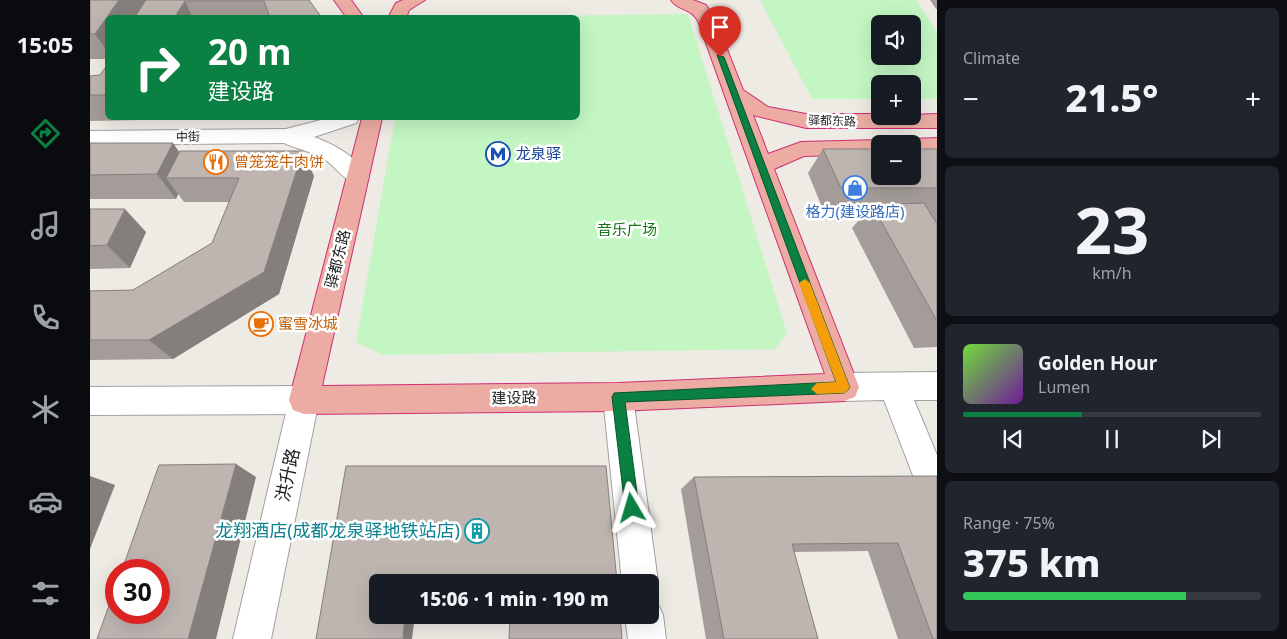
<!DOCTYPE html>
<meta charset="utf-8">
<style>
body{margin:0;font-family:"Noto Sans","Noto Sans SC",sans-serif;background:#20242c;color:#f1f3f6;height:100vh;display:flex;flex-direction:column;font-size:19px;white-space:nowrap}
*{box-sizing:border-box;margin:0}
p{font-size:16px;color:#9ea1a6}
.icon{flex:none;width:28px;height:28px;fill:none;stroke:currentColor;stroke-width:2;stroke-linecap:round;stroke-linejoin:round}
.map{position:relative;flex:1;overflow:hidden}
.side{display:flex;flex-direction:column;gap:8px;padding:8px;background:#0d0f14;width:350px}
.side>*{flex:none}
.hud{position:absolute;left:15px;top:15px;width:475px;height:105px;border-radius:8px;box-shadow:0 5px 20px #0002;background:#0b8043;color:#fff;overflow:hidden}
.fabs{position:absolute;left:781px;top:15px;display:grid;gap:10px}
.fabs a{display:grid;place-items:center;width:50px;height:50px;border-radius:8px;background:#171b24;box-shadow:0 5px 20px #0002;font-size:25px}
.speed{position:absolute;left:15px;top:559px;display:flex;gap:10px;font-size:25px;font-weight:700;text-align:center}
.speed>*{display:grid;place-content:center;width:65px;height:65px;border-radius:50%;background:#171b24;box-shadow:0 5px 20px #0002;line-height:1}
.speed .limit{border:8px solid #d22;background:#fff;color:#111}
.pin{position:absolute;display:grid;place-items:center;width:42px;height:42px;color:#fff;margin:-51px -21px;border-radius:50% 50% 50% 0;rotate:-45deg;box-shadow:0 0 5px #0007}
.pin .icon{rotate:45deg}
.me{position:absolute;width:55px;margin:-28px;rotate:353deg;stroke-linejoin:round;filter:drop-shadow(0 0 4px #0008)}
.turn{display:flex;align-items:center;gap:18px;height:105px;padding:0 20px;font-size:22px}
.turn .icon{width:65px;height:65px;stroke-width:2.5}
.turn b{display:block;font-size:35px;line-height:42px}
.big{font-size:38px;font-weight:800;line-height:1.1}
.side .card{flex:1;display:flex;flex-direction:column;justify-content:center;gap:8px;min-width:0;padding:0 18px;border-radius:8px;background:#20242c}
.side .dial{align-items:center;gap:0}
.dial b{font-size:65px;line-height:1}
.song{display:flex;align-items:center;gap:15px}
.cover{width:60px;height:60px;border-radius:8px;background:linear-gradient(135deg,hsl(100 70% 55%),hsl(280 70% 35%))}
.played{height:5px;border-radius:2px;background:linear-gradient(90deg,#0b8043 40%,#363941 40%)}
.keys{display:flex;justify-content:space-around;direction:ltr}
.heat{display:flex;justify-content:space-between;align-items:center;font-size:28px;direction:ltr}
.charge{height:8px;border-radius:4px;background:linear-gradient(90deg,#34c759 75%,#363941 0)}
.trip{position:absolute;left:279px;top:574px;width:290px;height:50px;border-radius:8px;background:#171b24;box-shadow:0 5px 20px #0002;font-weight:800;line-height:50px;text-align:center}
main{display:flex;flex:1;min-height:0}
.dock{display:flex;flex-direction:column;width:90px;justify-content:space-around;align-items:center;background:#090b0e;color:#9ea1a6}
.dock .icon{width:35px;height:35px}
.dock .on{color:#0b8043}
.dock b{font-size:22px;color:#f1f3f6}
.map>svg:first-child{display:block}
</style>
<main>
<nav class="dock">
<b>15:05</b>
<svg class="icon on" aria-label="directions" viewBox="0 0 24 24"><path d="M12 3l9 9-9 9-9-9zM9 14v-3h6M13 9l2 2-2 2"/></svg>
<svg class="icon" aria-label="music" viewBox="0 0 24 24"><path d="M9 18V5l10-2v13"/><circle cx="6" cy="18" r="3"/><circle cx="16" cy="16" r="3"/></svg>
<svg class="icon" aria-label="phone" viewBox="0 0 24 24"><path d="M5 4h4l2 5-3 2q2 4 5 5l2-3 5 2v4C11 20 4 13 5 4z"/></svg>
<svg class="icon" aria-label="climate" viewBox="0 0 24 24"><path d="M12 3v18M4 7l16 10M4 17L20 7"/></svg>
<svg class="icon" aria-label="car" viewBox="0 0 24 24"><path d="M5 17H2v-5l4-1 3-4h7l3 4 3 1v5h-3M9 17h6M6 11h13"/><circle cx="7" cy="17" r="2"/><circle cx="17" cy="17" r="2"/></svg>
<svg class="icon" aria-label="filters" viewBox="0 0 24 24"><path d="M4 7h16M4 17h16"/><circle cx="9" cy="7" r="2"/><circle cx="15" cy="17" r="2"/></svg>
</nav>
<div class="map">
<svg width="847" height="639" viewBox="0 0 847 639">
<rect width="100%" height="100%" fill="#eeeae4"/>
<path fill="#c3f6c3" fill-rule="evenodd" d="M670,0h156l21,32v67h-24l-1,-15h-32v15h-68zM790,24h32v32h-32z
M598,14l99,319 -12,16 -392,6 -27,-13 39,-224h183v-100l-96,-1z"/>
<g fill="none" stroke-linecap="round" stroke-linejoin="round">
<defs>
<path id="minor" d="M239,118h30l-3,5 -42,14c22,8 43,20 55,40l-3,6c-19,5 -29,-17 -45,-26 -12,-7 -40,-11 -46,-21l3,-5z
M847,372v28h-23l23,55v57l-12,-5 -41,-107 -40,1 -11,-4 -4,-10 4,-10 11,-4z
M528,383l11,4 4,10 25,185 -5,13 -3,1v-14h-28l-19,-185 4,-10z
M214,386l11,4 4,10 -48,239h-38l56,-239 4,-10z
M560,599l7,3 6,13 3,24h-38l-3,-24h25z"/>
<path id="tertiary" d="M196,129l8,2 3,5 -3,5 -8,2 -196,2v-14z
M214,386l11,4 4,10 -4,10 -11,4 -214,1v-28z"/>
<path id="trunk" d="M244,0h17l13,18h-17z
M313,0h22l-16,10 -3,8h-18l8,-15z
M581,0h22l13,5 10,16 27,69 25,17 38,7h74v2l57,-2v14h-131l-53,-13 15,39 33,-12 79,-2 9,4h-9v10l-76,2 -30,13 85,218 -4,10 -11,4 -226,10 -314,3 -11,-4 -4,-10 73,-282h20l-60,268 296,-3 207,-9 -127,-353c-8,-14 -20,-10 -27,-21z
M847,138v14l-25,1v-9h-9l9,-5z"/>
</defs>
<use href="#minor" stroke="#a1a1a1" stroke-width="2"/>
<use href="#tertiary" stroke="#a1a1a1" stroke-width="2"/>
<use href="#trunk" stroke="#cf2e74" stroke-width="2"/>
<use href="#minor" fill="#fff" fill-rule="evenodd"/>
<use href="#tertiary" fill="#fff" fill-rule="evenodd"/>
<use href="#trunk" fill="#ecaca3" fill-rule="evenodd"/>
</g>
<path fill="#a39c98" d="M0,0h219l13,18h-214v41h-18z
M840,0h7v9h-1z
M18,64v54h36l-1,2 -53,1v-45l10,-1z
M74,118h86l-1,2h-84z
M0,143l89,9 135,24 -35,118 -106,65 -83,1v-69l43,-1 79,-47 17,-41h-45l-6,-8 -2,5h-86z
M733,149h114v198l-23,1 -62,-120 14,-16h-42l-16,-39z
M0,209l56,23 -16,36 -40,1z
M847,476v163h-39l-30,-88 -74,1 24,87h-112l-25,-150 13,-12z"/>
<path fill="#857f7c" d="M29,0h32l-12,18h-31v34l-13,-18z
M95,1l8,17h-19z
M83,143l17,24 -24,11 12,16 -2,5 -19,-25z
M213,151l11,25 -35,118 -106,65 -24,-19z
M35,209l21,23 -16,36 -23,-23z
M146,464l20,13 -40,162h-28z
M0,476l25,9 -25,64z
M315,615h10l-3,24h-9z"/>
<path fill="#beb5b1" stroke="#857f7c" d="M0,0h29l-24,34h-5z
M56,0h163l13,18h-52l-6,-17h-79l-11,17h-40z
M18,64v31h-18v-19l10,-1z
M0,143h83l-16,31 -67,1z
M733,149h57v27h32v-27h25v39h-96z
M90,151h123l-39,121 -115,68h-59v-49l43,-1 79,-47 27,-65h-73z
M834,203l13,21v97l-65,-116z
M0,209h35l-18,36 -17,1z
M146,464l-48,175h-91l19,-53v26h43v-42h-37l37,-105z
M256,466h260l11,116h-239v33h27l-2,24h-87z
M847,476v163h-4l-35,-96 -106,1 26,95h-94l-30,-162z
M420,615h110l2,24h-113z"/>
<path fill="#0b8043" stroke="#07532c" d="M627,55l7,2 126,331 -6,5 -219,9 14,106 -2,5 -5,2 -5,-2 -2,-5 -13,-111 2,-4 222,-11z"/>
<path fill="#f59e0b" d="M715,279l5,4 40,105 -6,5 -27,1 -6,-5 6,-6 19,-1 -37,-99z"/>
<defs>
<symbol id="metro-ring" viewBox="-11 -11 22 22"><circle r="9.5" fill="#fff" stroke="#1a4fb4" stroke-width="1.5"/><path d="M-5.5 5V-5H-3L0 0L3-5H5.5V5H3V-.5L0 4L-3-.5V5Z" fill="#1a4fb4"/></symbol>
<symbol id="restaurant-ring" viewBox="-11 -11 22 22"><circle r="9.5" fill="#fff" stroke="#e8710a" stroke-width="1.5"/><path d="M-5-6h1v4h1v-4h1v4h1v-4h1v5L-1.5 .5V6h-2V.5L-5-1ZM5-6V6H3V1.5H1.5Q1.5-4 5-6Z" fill="#e8710a"/></symbol>
<symbol id="shop-ring" viewBox="-11 -11 22 22"><circle r="9.5" fill="#fff" stroke="#3f7fe0" stroke-width="1.5"/><path d="M-5-2.5h2.3a2.7 3.5 0 0 1 5.4 0H5L5.5 6h-11ZM-1.5-2.5h3a1.5 2.3 0 0 0-3 0Z" fill="#3f7fe0"/></symbol>
<symbol id="cafe-ring" viewBox="-11 -11 22 22"><circle r="9.5" fill="#fff" stroke="#e8710a" stroke-width="1.5"/><path d="M-5.5-4.5H6V0H3Q3 3.5 0 3.5H-2.5Q-5.5 3.5-5.5 0ZM3-3.2v2h1.7v-2ZM-6 4.5H4V6H-6Z" fill="#e8710a"/></symbol>
<symbol id="building-ring" viewBox="-11 -11 22 22"><circle r="9.5" fill="#fff" stroke="#0f9aa8" stroke-width="1.5"/><path d="M-4-6H4V6H1V3H-1V6H-4ZM-2.5-4.3h1.7v1.8h-1.7ZM.8-4.3h1.7v1.8H.8ZM-2.5-1h1.7V.8h-1.7ZM.8-1h1.7V.8H.8Z" fill="#0f9aa8"/></symbol>
</defs>
<g fill-rule="evenodd">
<use href="#metro-ring" x="394" y="140" width="28" height="28"/>
<use href="#restaurant-ring" x="112" y="148" width="28" height="28"/>
<use href="#shop-ring" x="751" y="174" width="28" height="28"/>
<use href="#cafe-ring" x="157" y="310" width="28" height="28"/>
<use href="#building-ring" x="373" y="517" width="28" height="28"/>
</g>
<g text-anchor="middle" stroke-width="5" stroke-linejoin="round" paint-order="stroke">
<g font-size="12" fill="#1d1d1d" stroke="#fff">
<text transform="translate(742 121) rotate(2)" y="4">驿都东路</text>
<text transform="translate(98 137) rotate(-1)" y="4">中街</text>
</g>
<g font-size="15" fill="#164399" stroke="#fff" text-anchor="start">
<text x="426" y="159">龙泉驿</text>
</g>
<g font-size="15" fill="#c56008" stroke="#fff" text-anchor="start">
<text x="144" y="167">曾笼笼牛肉饼</text>
<text x="188" y="329">蜜雪冰城</text>
</g>
<g font-size="15" fill="#366cbe" stroke="#fff">
<text x="765" y="217">格力(建设路店)</text>
</g>
<g font-size="15" fill="#137512" stroke="#fff">
<text x="537" y="235">音乐广场</text>
</g>
<g font-size="15" fill="#1d1d1d" stroke="#fff">
<text transform="translate(248 259) rotate(-76)" y="5">驿都东路</text>
<text transform="translate(424 398) rotate(-1)" y="5">建设路</text>
</g>
<g font-size="18" fill="#1d1d1d" stroke="#fff">
<text transform="translate(198 475) rotate(-78)" y="6">洪升路</text>
</g>
<g font-size="18" fill="#0d838f" stroke="#fff" text-anchor="end">
<text x="370" y="537">龙翔酒店(成都龙泉驿地铁站店)</text>
</g>
</g>
</svg>
<div class="fabs">
<a><svg class="icon" aria-label="sound" viewBox="0 0 24 24"><path d="M4 9h4l5-4v14l-5-4H4zM17 9q2 3 0 6"/></svg></a>
<a>+</a>
<a>−</a>
</div>
<div class="speed"><div class="limit">30</div></div>
<div class="pin" style="left:630px;top:57px;background:#d93025"><svg class="icon" aria-label="arrive" viewBox="0 0 24 24"><path d="M6 21V4h12l-3 4 3 4H6"/></svg></div>
<svg class="me" style="left:542px;top:508px" viewBox="-20 -20 40 40"><path d="M0-17L14 15 0 8-14 15z" fill="#0b8043" stroke="#fff" stroke-width="4"/></svg>
<div class="trip">15:06 · 1 min · 190 m</div>
<div class="hud">
<div class="turn"><svg class="icon" aria-label="right" viewBox="0 0 24 24"><path d="M7 20v-9h11M14 6l5 5-5 5"/></svg><div><b>20 m</b>建设路</div></div>
</div>
</div>
<section class="side">
<div class="card"><p>Climate</p>
<div class="heat"><a>−</a><b class="big">21.5°</b><a>+</a></div>
</div>
<div class="card dial"><b>23</b><p>km/h</p></div>
<div class="card">
<div class="song"><i class="cover"></i><div><b>Golden Hour</b><p>Lumen</p></div></div>
<div class="played"></div>
<div class="keys"><svg class="icon" aria-label="previous" viewBox="0 0 24 24"><path d="M18 5L8 12l10 7zM5 5v14"/></svg><svg class="icon" aria-label="pause" viewBox="0 0 24 24"><path d="M8 5v14M16 5v14"/></svg><svg class="icon" aria-label="next" viewBox="0 0 24 24"><path d="M6 5l10 7-10 7zM19 5v14"/></svg></div>
</div>
<div class="card"><p>Range · 75%</p><b class="big">375 km</b><div class="charge"></div></div>
</section>
</main>
